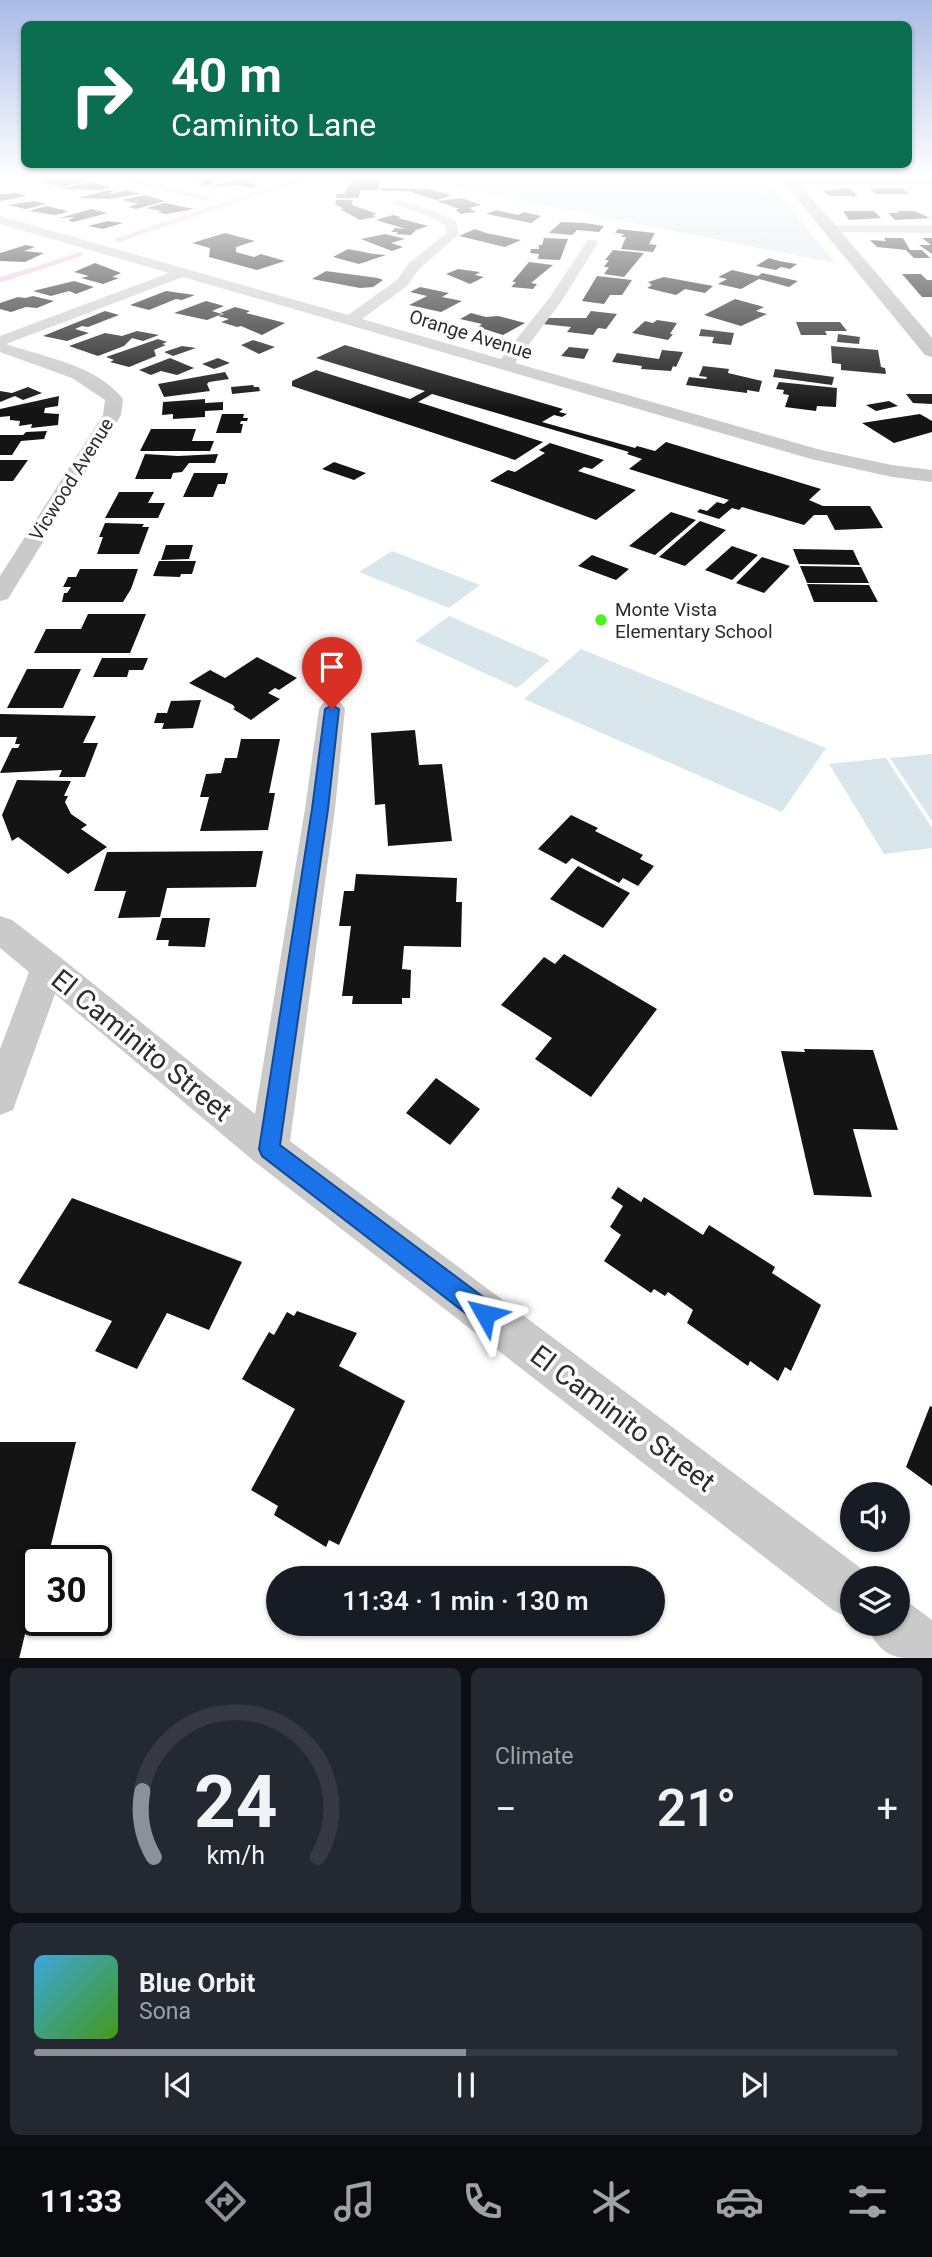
<!DOCTYPE html>
<meta charset="utf-8">
<style>
body{margin:0;font-family:Roboto,sans-serif;background:#242831;color:#f1f3f6;height:100vh;display:flex;flex-direction:column;font-size:26px;white-space:nowrap}
*{box-sizing:border-box;margin:0}
p{font-size:23px;color:#9ea1a6}
.icon{flex:none;width:38px;height:38px;fill:none;stroke:currentColor;stroke-width:2;stroke-linecap:round;stroke-linejoin:round}
.map{position:relative;height:1658px;overflow:hidden}
.panel{display:flex;flex-direction:column;gap:10px;padding:10px;background:#0d0f14;flex:1}
.panel>*{flex:none}
.guide{position:absolute;left:21px;top:21px;width:891px;height:147px;border-radius:10px;box-shadow:0 2px 5px #0004;background:#0b6e4f;color:#fff;overflow:hidden}
.tools{position:absolute;left:840px;top:1482px;display:grid;gap:14px}
.tools a{display:grid;place-items:center;width:70px;height:70px;border-radius:50%;background:#171b24;box-shadow:0 2px 5px #0004;font-size:35px}
.speed{position:absolute;left:21px;top:1545px;display:flex;gap:14px;font-size:35px;font-weight:700;text-align:center}
.speed>*{display:grid;place-content:center;width:91px;height:91px;border-radius:50%;background:#171b24;box-shadow:0 2px 5px #0004;line-height:1}
.speed .limit{border:4px solid #111;border-radius:10px;background:#fff;color:#111}
.pin{position:absolute;display:grid;place-items:center;width:60px;height:60px;color:#fff;margin:-72px -30px;border-radius:50% 50% 50% 0;rotate:-45deg;box-shadow:0 0 7px #0007}
.pin .icon{rotate:45deg}
.me{position:absolute;width:77px;margin:-38px;rotate:307deg;stroke-linejoin:round;filter:drop-shadow(0 0 5px #0008)}
.turn{display:flex;align-items:center;gap:24px;height:147px;padding:0 35px;font-size:32px}
.turn .icon{width:91px;height:91px;stroke-width:2.5}
.turn b{display:block;font-size:49px;line-height:60px}
.big{font-size:52px;font-weight:600;line-height:1.1}
.panel .widget{flex:1;display:flex;flex-direction:column;justify-content:center;gap:10px;min-width:0;padding:0 24px;border-radius:10px;background:#242831}
.panel .dial{align-items:center;gap:0}
.dial svg{height:182px;overflow:visible;fill:none;stroke:#363941;stroke-width:7;stroke-linecap:round;text-anchor:middle}
.dial text{fill:#f1f3f6;stroke:none}
.song{display:flex;align-items:center;gap:21px}
.cover{width:84px;height:84px;border-radius:10px;background:linear-gradient(135deg,hsl(200 70% 55%),hsl(100 70% 35%))}
.played{height:7px;border-radius:4px;background:linear-gradient(90deg,#8c9099 50%,#363941 50%)}
.keys{display:flex;justify-content:space-around;direction:ltr}
.heat{display:flex;justify-content:space-between;align-items:center;font-size:38px;direction:ltr}
.panel .tiles{flex:1;display:grid;gap:10px;grid-template-columns:1fr 1fr}
.widget:last-child{grid-column:span 2}
.trip{position:absolute;left:266px;top:1566px;width:399px;height:70px;border-radius:35px;background:#171b24;box-shadow:0 2px 5px #0004;font-weight:600;line-height:70px;text-align:center}
.dock{display:flex;height:112px;justify-content:space-around;align-items:center;background:#090b0e;color:#9ea1a6}
.dock .icon{width:49px;height:49px}
.dock .active{color:#8c9099}
.dock b{font-size:32px;color:#f1f3f6}
.map>svg:first-child{display:block}
</style>
<div class="map">
<svg width="932" height="1659" viewBox="0 0 932 1659">
<rect width="100%" height="100%" fill="#fff"/>
<path fill="#d9e6ec" d="M401,177h365l69,86z
M392,551l88,34 -31,23 -90,-36z
M449,616l101,44 -33,28 -102,-47z
M581,649l245,99 -44,64 -258,-113z
M932,754v67l-42,-63z
M886,758l46,70v20l-48,6 -55,-90z"/>
<g fill="none" stroke-linecap="round" stroke-linejoin="round">
<path stroke="#eec3e3" stroke-width="4.5" d="M118,240l187,-63
M23,273l58,-19"/>
<path stroke="#eec3e3" stroke-width="5" d="M0,280l28,-9"/>
</g>
<path fill="#141414" d="M56,177l15,1 15,3 -23,6 -24,-5z
M190,177h27l11,3 -18,3 5,1 -9,2 -9,-2 7,-2z
M239,179l20,7 -8,2 -13,-3 -30,2z
M364,179h17l-2,11h-19l-1,8h-23l1,-4h7l7,-13z
M90,182l22,5 -11,3 -42,-1z
M382,188l45,1 25,6 -15,5 -29,-9h-27z
M838,188l13,1 7,7h-29l-6,-6h16z
M902,188l7,6h-33l-6,-5z
M108,190l7,1 -6,2 4,1 13,-4 14,4 -31,5 -31,-1z
M16,193l11,3 -27,5v-7z
M144,195l21,6 -29,8 -8,-2 10,-3 -16,-4z
M462,198l19,7 -12,3 7,4 -15,2 -6,-4 4,-1 -22,-8z
M336,200h17l-1,5 25,9 -5,1 4,2 -16,3 -20,-11h4l-9,-5z
M34,201l12,3 -20,5 -18,-4z
M165,203l29,6 -28,5 -9,-2 5,-1 -16,-3z
M46,206l18,4 4,2 -13,3 -26,-4z
M91,209l17,4 -35,9 -5,-2 7,-3 -15,1z
M496,210l22,5 6,-3 17,4 -10,7 -45,-9z
M843,211h31l7,7 -32,2z
M896,211h19l15,7 -35,2 -7,-7h11z
M393,215l8,2 -3,1 30,8 -12,4 -5,5 -15,-1 2,-2h-7l4,-4 11,1 -30,-9z
M108,221l15,2 -20,6 -15,-3z
M561,222l24,1 19,3 -5,6 -22,-2 -5,5 -23,-2z
M475,229l11,4 35,7 -16,7 -46,-11z
M618,229l37,4 -6,11 8,1 -4,7 -32,-3 5,-12h-5l3,-3 -9,-1z
M225,233l30,8 -19,6v5l18,5 7,-3 24,7 -28,9 -48,-13 1,-9 -18,-5z
M385,234l20,5 -14,4 12,4 -11,4 -31,-12z
M544,238l24,1 -8,21 -22,-1 1,-5 -9,-1 1,-4h8v-4h3z
M884,238h19l7,12h12l8,8h-16l-8,-8 -29,-3 -7,-7 16,1z
M922,238h10v16l-13,-9h12z
M26,245l9,2 -11,4 20,2 -19,9 -25,-1v-8z
M348,249l26,5 12,1 -27,9 -26,-7z
M613,250l31,3 -20,24 -20,-3 5,-7h-5l5,-7h-4z
M769,258l10,3 18,3 -7,5 -9,-2 -5,3 -20,-4z
M529,262l24,3 -22,18 6,1 -4,5 -22,-2 5,-5h-4z
M95,263l26,10 -9,4 7,1 -16,6 -22,-6 8,-2 -15,-4z
M458,269l22,3 -5,3 9,2 -14,7 -24,-10z
M732,270l26,6 4,-3 36,8 -9,6 -30,-8 -18,10 -23,-5 9,-5 -9,-2z
M326,271l52,7 5,2 -10,7 -13,1 -48,-9z
M902,274h19l6,6h5v17h-10z
M597,276l9,1 26,3 -10,15h-12l-6,9 -22,-3z
M664,277l49,9 -8,7 -20,-4 -9,6 -29,-7 5,-3 -4,-3z
M74,281l20,6 -18,7 -7,-3 -18,5 -18,-5z
M420,287l29,6 -7,4 20,4 -21,11 -32,-7 18,-9 -17,-4z
M166,291l29,4 -13,5 -6,-1 -27,11 -19,-5z
M33,296l21,5 -17,7 -11,-1 -15,5 -11,-3v-6l18,-6 7,1z
M735,299l29,8 -8,4 11,3 -26,12 -37,-11z
M206,301l18,5 -12,5 10,3 -15,6 -33,-7z
M235,307l15,4 -4,2 39,10 -23,12 -21,-9 -4,1 -16,-5 8,-3 -11,-3 6,-2 -4,-1z
M105,311l14,4 -31,12 -6,-1 -7,3 14,4 -22,8 -24,-5z
M591,311l26,3 -11,15 -8,-1 -5,7 -26,-3 4,-5 -28,-3 5,-6h38z
M471,313l15,4 12,-1 27,7 -22,12 -25,-8 4,-3 -22,-5z
M657,320l20,3 -7,11h3l-5,6 -36,-7 13,-12 8,2z
M796,322h44l7,9h-22l2,4h-26z
M701,329l33,4 -3,12 -19,-2 2,-6 -15,-1z
M137,331l22,4 -16,6 -11,-3 -8,8 -26,10 -29,-10 36,-13 17,3z
M838,334l22,3 -1,7 -22,-2z
M158,339l9,3 -5,2 4,1 -12,5 2,6 -27,11 -19,-5 4,-2 -8,-3z
M253,340l22,7 -16,7 -18,-9z
M345,345l218,64 -4,3 8,2 -5,3 -8,-2 -12,7 93,26 2,-2 18,5 11,-9 155,47 -12,11 14,6h47l13,22 -48,2 -8,-15h-13l-10,10 -62,-18 -3,3 -7,-2 -13,11 -22,-7 3,-3 7,2 10,-9 7,2 5,-4 -100,-31 13,-10 -15,-5 2,-2 -197,-58 -14,8 125,40 -28,18 -223,-74v-5l24,-11 94,29 15,-8 -109,-33z
M182,346l14,2 -23,8 -9,-4z
M831,346l47,4 3,17 4,1 1,6 -45,-4v-6l-9,-1z
M569,347l20,2 -5,10 -23,-3z
M662,350l21,2 -7,15 -3,-1 -2,5 -30,-2 1,-3 -30,-4 5,-9 42,6z
M170,358l24,10 -17,7 -16,-4 -10,4 -12,-5z
M218,358l12,5 -16,6 -12,-5z
M703,366l26,3 -1,4 34,8 -3,11 -12,-2v3l-61,-8 3,-8 17,2 1,-2 -8,-1z
M775,369l59,8 -2,8 -59,-8z
M225,372l4,7 -20,3 -2,2 3,7 -46,6 -6,-13z
M779,382l58,6 -1,19 -19,-1 -1,5 -31,-4 4,-12 -6,-1 1,-4 -8,-1z
M253,385l1,2h5l1,4 -28,3 -1,-7z
M28,387l14,6 -19,7 -8,-4 -15,6v-11l12,2z
M906,394h26v10l-19,-1z
M59,396l-1,10 -13,2 -1,5 15,1 -1,11 -27,3 1,-4 -13,2 1,-5 -10,-1v-4l-10,1v-8z
M205,399v4l18,-1v8l-18,1v6l-32,2v-5l-11,1 1,-13z
M889,401l9,5 -22,5 -10,-6z
M222,414h22l-1,4h5l-1,3h-6l-1,3h3l-2,9h-25z
M920,414l12,7v11l-38,11 -32,-20z
M151,429h45l-4,12h22l-4,10h-70z
M47,431l-3,8 -23,2 -9,14h-12v-20h23l3,-3z
M550,443l54,17 -12,9 -8,-2 -6,4 58,19 -40,30 -106,-39 18,-11 7,2 30,-19 -6,-3z
M145,454l33,2 40,-2 -3,9h-26l-7,9 -9,1 -2,6h-36z
M0,460h28l-15,21h-13z
M334,462l32,11 -12,7 -32,-11z
M194,473h34l-3,11h-7l-5,13h-30z
M119,492h35l-6,11h17l-7,15h-53z
M671,512l25,8 -41,35 -26,-9z
M700,521l26,9 -41,36 -26,-9z
M105,523l39,1 -2,3h7l-10,27h-42l6,-17h-4z
M166,545h27l-4,14 -28,1z
M732,546l26,9 -26,25 -27,-10z
M793,549l60,1 7,15 -61,-1z
M592,555l37,14 -13,11 -38,-14z
M762,557l28,9 -26,27 -28,-10z
M159,561h37l-4,13h-11l-1,3 -27,-1z
M800,566l61,1 8,16h-62z
M80,569h58l-7,20 -8,13h-61l2,-9h3l4,-6h-8l5,-10h8z
M807,584l62,1 9,17h-64z
M88,614h58l-16,39h-96l12,-24h35z
M257,657l40,21 -18,12 -4,-2 -7,5 12,6 -29,21 -18,-11 2,-1 -2,-3 -44,-22 21,-13 15,8z
M102,658h46l-5,12h-14l-2,7h-34z
M27,669h54l-18,39h-56z
M201,700l-8,28 -31,1 2,-6h-10l3,-10h10l4,-12z
M0,714l96,2 -13,27h15l-13,34h-26l3,-7 -62,3 12,-25h6l2,-4h-5l2,-7h-17z
M415,730l4,35 23,-1 10,77 -64,5 -3,-42 -10,1 -4,-72z
M241,739h39l-11,54h6l-7,37 -68,1 9,-34h-9l6,-23 15,-1 4,-15h12z
M17,780l54,1 -7,15h4l-3,6 6,12 16,11 -6,4 26,18 -39,27 -50,-37 -6,4 -10,-26z
M571,815l27,13 -3,3 48,24 -3,4 14,7 -16,20 -15,-8 -4,5 -47,-25 -6,6 -28,-15z
M263,851l-7,36 -89,1 -7,29 -42,1 8,-27h-32l13,-39z
M578,866l52,27 -27,35 -53,-29z
M356,874l101,4 -1,24h6l-1,45 -57,-1 -2,23 9,1 -1,28h-8v6h-50l1,-8h-11l9,-70h-12l5,-35h10z
M162,918h48l-5,29 -37,-1 1,-6h-13z
M564,954l93,55 -66,88 -56,-38 17,-21 -51,-33 43,-48 11,7z
M804,1049l69,1 25,80 -45,-1 19,68 -58,-2 -33,-144 24,1z
M436,1078l44,31 -30,36 -44,-32z
M618,1187l23,15 3,-5 59,38 6,-10 66,42 -3,6 49,32 -30,66 -6,-4 -7,14 -28,-20 -2,5 -61,-43 6,-13 -25,-18 -3,4 -11,-7 -3,4 -47,-32 17,-26 -11,-8 13,-21 -12,-8z
M72,1198l170,64 -33,68 -42,-17 -30,56 -42,-18 17,-30 -94,-38z
M297,1311l60,22 -18,33 66,35 -66,144 -10,-5 -3,7 -52,-32 4,-9 -27,-16 44,-81 -53,-30 27,-47 5,3 13,-23 7,4z
M930,1406l2,1v79l-26,-19z
M0,1442h76l-26,107h54l-7,33 -1,-21h-59v59h52l-1,6h-61l-8,33h-19z"/>
<g fill="none" stroke-linecap="round" stroke-linejoin="round">
<path fill="#cacaca" fill-rule="evenodd" d="M110,177h21l80,21 -6,3z
M932,179v6h-142l-5,-3 5,-3z
M398,200l36,11 22,10 3,13 -40,35 -12,17 -45,33 139,40 49,-62 38,-57h8l2,3 -37,59 -46,61 306,87 71,15 40,5v12l-40,-5 -81,-18 -628,-182 -177,67c38,13 91,21 117,55l-2,16 -110,179 -3,5 -8,2v-25l103,-161 2,-15 -33,-22 -72,-26v-16l169,-63 -169,-49v-8l348,99 49,-35 12,-17 38,-30 -1,-7 -20,-11 -32,-10 -2,-2z
M832,225h100v8l-104,-1v-6z
M332,701l9,2 4,6 -10,100 -45,332 580,434 2,3h-20v41l-18,-8 -579,-449 -200,-168 -42,116 -13,5v-66l29,-77 -29,-24v-32l12,4 48,37 195,157 50,-305 14,-100 4,-6z
M898,1599l14,6 20,15v39c-36,0 -51,0 -66,-35h32z"/>
<path fill="#b7b7b7" fill-rule="evenodd" d="M779,177h15l138,161v19l-7,-2z"/>
</g>
<linearGradient id="sky" x2="0" y2="1"><stop stop-color="#aabae6"/><stop offset="0.43" stop-color="#fff"/><stop offset="1" stop-color="#fff" stop-opacity="0"/></linearGradient>
<rect width="932" height="410" fill="url(#sky)"/>
<path fill="#1a73e8" stroke="#114b97" stroke-width="2" d="M332,705l7,4 -11,100 -48,336 214,160 3,9 -3,8 -9,3 -8,-3 -215,-166 -3,-7 53,-340 13,-100z"/>
<circle fill="#4af320" stroke="#fff" stroke-width="2.5" cx="601" cy="620" r="7"/>
<g text-anchor="middle" stroke-width="7" stroke-linejoin="round" paint-order="stroke">
<g font-size="19" fill="#2d2d2d" stroke="#fff">
<text transform="translate(471 334) rotate(17)" y="7">Orange Avenue</text>
<text transform="translate(71 479) rotate(-58)" y="7">Vicwood Avenue</text>
</g>
<g font-size="19" fill="#2d2d2d" stroke="#fff" text-anchor="start">
<text x="615" y="616">Monte Vista<tspan x="615" dy="22">Elementary School</tspan></text>
</g>
<g font-size="28" fill="#2d2d2d" stroke="#fff">
<text transform="translate(142 1045) rotate(39)" y="10">El Caminito Street</text>
<text transform="translate(623 1418) rotate(37)" y="10">El Caminito Street</text>
</g>
</g>
</svg>
<div class="tools">
<a><svg class="icon" aria-label="sound" viewBox="0 0 24 24"><path d="M4 9h4l5-4v14l-5-4H4zM17 9q2 3 0 6"/></svg></a>
<a><svg class="icon" aria-label="layers" viewBox="0 0 24 24"><path d="M12 4l9 5-9 5-9-5zM3 14l9 5 9-5"/></svg></a>
</div>
<div class="speed"><div class="limit">30</div></div>
<div class="pin" style="left:332px;top:709px;background:#d93025"><svg class="icon" aria-label="arrive" viewBox="0 0 24 24"><path d="M6 21V4h12l-3 4 3 4H6"/></svg></div>
<svg class="me" style="left:485px;top:1314px" viewBox="-20 -20 40 40"><path d="M0-17L14 15 0 8-14 15z" fill="#1a73e8" stroke="#fff" stroke-width="4"/></svg>
<div class="trip">11:34 · 1 min · 130 m</div>
<div class="guide">
<div class="turn"><svg class="icon" aria-label="right" viewBox="0 0 24 24"><path d="M7 20v-9h11M14 6l5 5-5 5"/></svg><div><b>40 m</b>Caminito Lane</div></div>
</div>
</div>
<section class="panel">
<div class="tiles">
<div class="widget dial"><svg viewBox="0 0 100 80">
<path d="M14 69A42 42 0 1 1 86 69"/>
<path d="M14 69A42 42 0 0 1 9 40" stroke="#8c9099"/>
<text x="50" y="56" font-size="32" font-weight="700">24</text>
<text x="50" y="72" font-size="11">km/h</text>
</svg></div>
<div class="widget"><p>Climate</p>
<div class="heat"><a>−</a><b class="big">21°</b><a>+</a></div>
</div>
<div class="widget">
<div class="song"><i class="cover"></i><div><b>Blue Orbit</b><p>Sona</p></div></div>
<div class="played"></div>
<div class="keys"><svg class="icon" aria-label="previous" viewBox="0 0 24 24"><path d="M18 5L8 12l10 7zM5 5v14"/></svg><svg class="icon" aria-label="pause" viewBox="0 0 24 24"><path d="M8 5v14M16 5v14"/></svg><svg class="icon" aria-label="next" viewBox="0 0 24 24"><path d="M6 5l10 7-10 7zM19 5v14"/></svg></div>
</div>
</div>
</section>
<nav class="dock">
<b>11:33</b>
<svg class="icon active" aria-label="directions" viewBox="0 0 24 24"><path d="M12 3l9 9-9 9-9-9zM9 14v-3h6M13 9l2 2-2 2"/></svg>
<svg class="icon" aria-label="music" viewBox="0 0 24 24"><path d="M9 18V5l10-2v13"/><circle cx="6" cy="18" r="3"/><circle cx="16" cy="16" r="3"/></svg>
<svg class="icon" aria-label="phone" viewBox="0 0 24 24"><path d="M5 4h4l2 5-3 2q2 4 5 5l2-3 5 2v4C11 20 4 13 5 4z"/></svg>
<svg class="icon" aria-label="climate" viewBox="0 0 24 24"><path d="M12 3v18M4 7l16 10M4 17L20 7"/></svg>
<svg class="icon" aria-label="car" viewBox="0 0 24 24"><path d="M5 17H2v-5l4-1 3-4h7l3 4 3 1v5h-3M9 17h6M6 11h13"/><circle cx="7" cy="17" r="2"/><circle cx="17" cy="17" r="2"/></svg>
<svg class="icon" aria-label="filters" viewBox="0 0 24 24"><path d="M4 7h16M4 17h16"/><circle cx="9" cy="7" r="2"/><circle cx="15" cy="17" r="2"/></svg>
</nav>
